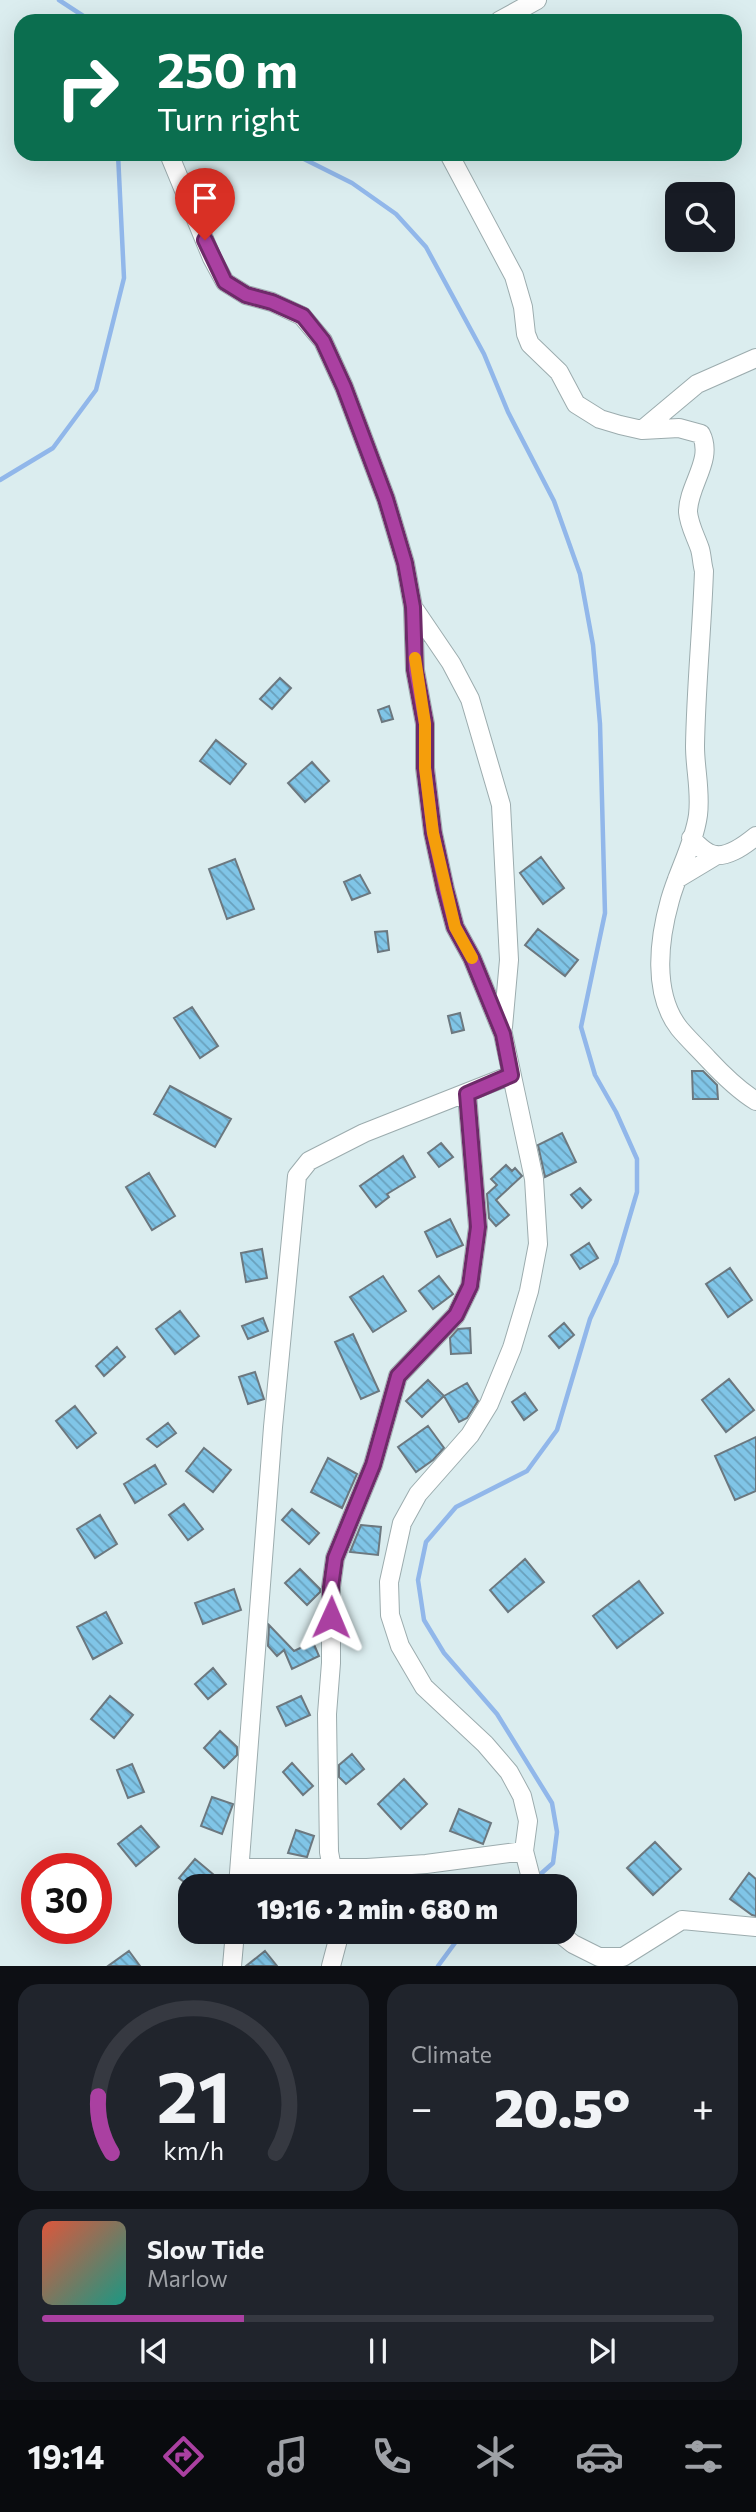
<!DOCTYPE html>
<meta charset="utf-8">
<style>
body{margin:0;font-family:Commissioner,sans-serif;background:#20242c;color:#f1f3f6;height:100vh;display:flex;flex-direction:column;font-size:26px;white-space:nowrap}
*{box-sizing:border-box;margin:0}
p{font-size:23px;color:#9ea1a6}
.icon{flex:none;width:38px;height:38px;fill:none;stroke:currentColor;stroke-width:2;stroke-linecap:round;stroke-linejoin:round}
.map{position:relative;height:1966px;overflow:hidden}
.side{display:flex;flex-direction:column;gap:18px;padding:18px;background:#0d0f14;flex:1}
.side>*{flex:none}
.hud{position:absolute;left:14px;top:14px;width:728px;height:147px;border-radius:21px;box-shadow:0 7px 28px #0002;background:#0b6e4f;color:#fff;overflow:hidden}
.tools{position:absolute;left:665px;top:182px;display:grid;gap:14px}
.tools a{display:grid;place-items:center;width:70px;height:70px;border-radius:14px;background:#171b24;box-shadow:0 7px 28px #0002;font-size:35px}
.speed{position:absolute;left:21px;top:1853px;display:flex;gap:14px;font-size:35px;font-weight:700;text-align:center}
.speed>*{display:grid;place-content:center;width:91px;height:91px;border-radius:50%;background:#171b24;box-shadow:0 7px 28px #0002;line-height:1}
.speed .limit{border:10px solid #d22;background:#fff;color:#111}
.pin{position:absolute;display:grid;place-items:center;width:60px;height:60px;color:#fff;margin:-72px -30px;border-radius:50% 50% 50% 0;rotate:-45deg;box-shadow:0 0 7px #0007}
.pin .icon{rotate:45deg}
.me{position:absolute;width:77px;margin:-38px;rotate:1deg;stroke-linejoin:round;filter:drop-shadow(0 0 5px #0008)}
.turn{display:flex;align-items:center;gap:24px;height:147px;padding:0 28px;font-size:32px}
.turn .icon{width:91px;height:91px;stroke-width:2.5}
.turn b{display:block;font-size:49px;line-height:60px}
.big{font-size:52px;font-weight:800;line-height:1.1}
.side .widget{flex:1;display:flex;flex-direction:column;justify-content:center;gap:10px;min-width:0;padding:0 24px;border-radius:21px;background:#20242c}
.side .dial{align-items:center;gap:0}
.dial svg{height:182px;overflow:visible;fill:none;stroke:#363941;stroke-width:7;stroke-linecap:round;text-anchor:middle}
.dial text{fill:#f1f3f6;stroke:none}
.song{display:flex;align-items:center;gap:21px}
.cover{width:84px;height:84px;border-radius:10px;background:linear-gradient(135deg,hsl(10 70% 55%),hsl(170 70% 35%))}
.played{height:7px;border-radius:4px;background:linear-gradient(90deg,#aa40a1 30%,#363941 30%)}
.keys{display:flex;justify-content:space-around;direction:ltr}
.heat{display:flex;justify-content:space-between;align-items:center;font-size:38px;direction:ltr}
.side .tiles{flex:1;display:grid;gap:18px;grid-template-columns:1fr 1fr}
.widget:last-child{grid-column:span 2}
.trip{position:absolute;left:178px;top:1874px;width:399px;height:70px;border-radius:21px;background:#171b24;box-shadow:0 7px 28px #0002;font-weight:800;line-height:70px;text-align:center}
.dock{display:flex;height:112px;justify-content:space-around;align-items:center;background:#090b0e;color:#9ea1a6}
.dock .icon{width:49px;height:49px}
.dock .selected{color:#aa40a1}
.dock b{font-size:32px;color:#f1f3f6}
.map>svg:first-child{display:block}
</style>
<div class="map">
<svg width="756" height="1966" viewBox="0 0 756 1966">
<defs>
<pattern id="building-back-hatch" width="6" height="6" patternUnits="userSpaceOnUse" patternTransform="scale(1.75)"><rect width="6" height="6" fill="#80c5e7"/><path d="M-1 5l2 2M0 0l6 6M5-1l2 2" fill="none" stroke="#69a0bc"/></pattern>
</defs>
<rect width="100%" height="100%" fill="#dbedef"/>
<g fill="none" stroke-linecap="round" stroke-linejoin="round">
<path stroke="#91b7ea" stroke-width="4.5" d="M59,0l32,21
M294,154l58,29 44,31 30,33 58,107 24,58 46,89 26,73 13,71 7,79 5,189 -24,114 14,48 21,37 21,47v33l-21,71 -26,56 -33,111 -30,41 -71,36 -30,35 -8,38 6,40 20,33 53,61 55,89 5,29 -4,31 -18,16
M0,480l53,-32 43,-58 28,-112 -6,-124
M438,1966l25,-34"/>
</g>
<path fill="url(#building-back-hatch)" stroke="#6c787f" stroke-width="2" d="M280,678l11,10 -19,21 -12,-10z
M389,706l4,13 -11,3 -4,-12z
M216,740l30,24 -16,20 -30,-23z
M312,762l17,19 -24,21 -17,-19z
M541,857l23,31 -21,16 -23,-31z
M235,859l19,50 -27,10 -18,-50z
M360,875l10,18 -18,7 -8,-18z
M538,929l40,31 -13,16 -40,-31z
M387,931l2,19 -11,2 -3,-20z
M192,1007l26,39 -18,12 -26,-40z
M460,1013l4,17 -12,3 -4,-17z
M692,1071h11l14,14 1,14h-25z
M170,1086l61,33 -16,28 -61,-33z
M562,1133l14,29 -31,15 -7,-32z
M441,1143l12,14 -14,10 -11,-14z
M403,1156l12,21 -28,17 2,3 -13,10 -16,-21z
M506,1165l6,6 3,-3 7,8 -26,24 13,15 -13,11 -7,-8 -2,-24 10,-9 -6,-6z
M149,1173l26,43 -23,14 -26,-43z
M580,1188l11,12 -9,8 -11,-13z
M450,1219l13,26 -26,12 -12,-25z
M589,1243l9,15 -18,11 -9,-14z
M262,1249l5,29 -21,4 -5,-29z
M730,1268l22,32 -24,17 -22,-33z
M383,1276l23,35 -33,21 -23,-35z
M439,1276l14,18 -20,15 -14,-18z
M180,1311l19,25 -24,18 -19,-25z
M263,1318l5,13 -20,8 -6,-13z
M564,1323l10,12 -15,13 -10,-12z
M470,1328l1,25 -20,1 -1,-16 8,-9z
M353,1334l26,57 -18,8 -26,-57z
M117,1347l8,10 -21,19 -8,-10z
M255,1372l9,27 -16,5 -9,-27z
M729,1379l25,31 -28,22 -24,-32z
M428,1380l16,16 -22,21 -16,-16z
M467,1383l11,18 -11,17 -8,4 -15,-26z
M525,1393l12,17 -13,10 -12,-18z
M75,1406l21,27 -19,15 -21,-27z
M168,1423l8,10 -19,14 -10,-8z
M428,1426l16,22 -11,12 -17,12 -18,-25z
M756,1437v54l-21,9 -20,-44z
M204,1448l27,22 -18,22 -27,-21z
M328,1458l29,16 -15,34 -31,-16z
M155,1465l11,19 -31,19 -11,-19z
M184,1504l19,25 -15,11 -19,-25z
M292,1509l27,24 -10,11 -27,-24z
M100,1515l17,29 -22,14 -18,-29z
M361,1525l20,2 -3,28 -28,-3z
M525,1559l19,23 -36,30 -18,-22z
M300,1569l20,20v3l-13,13 -22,-22z
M639,1581l24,32 -46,35 -24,-32z
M234,1589l7,21 -38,14 -8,-21z
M106,1612l16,31 -29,16 -16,-32z
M269,1625l25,26 19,-9 6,14 -27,13 -8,-19 -7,6 -9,-10z
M213,1668l13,16 -18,15 -13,-15z
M110,1696l23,19 -19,23 -23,-19z
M301,1696l9,19 -24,11 -9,-19z
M220,1731l17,16v8l-13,13 -20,-20z
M352,1754l12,15 -18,15 -7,-7v-12z
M292,1763l21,23 -10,9 -20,-23z
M132,1764l12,28 -16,6 -11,-28z
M404,1779l23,25 -26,25 -23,-25z
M212,1797l21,7 -11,30 -21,-8z
M459,1809l32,14 -8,21 -33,-13z
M141,1826l18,21 -23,19 -18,-22z
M296,1830l18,6 -7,21 -19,-4z
M655,1842l26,27 -28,26 -26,-27z
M195,1859l32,27h-38l-10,-8z
M749,1873l7,6v37l-4,-1 -22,-16z
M129,1951l11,15h-32z
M265,1951l12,15h-31z"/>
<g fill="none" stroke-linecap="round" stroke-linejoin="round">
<defs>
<path id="street" d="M499,21l38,-21
M169,154l43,104 13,24 21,13 26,7 30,14 21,25 21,46 42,112 19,64 8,44 2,63 10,54v44l8,65 12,56 10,38 17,31 31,76 31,145 4,65 -9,47 -17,57 -23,56 -19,31 -52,59 -16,29 -13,59 1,33 10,31 24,41 61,57 24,28 13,24 6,25 -4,30 9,35
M449,154l65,122 9,31 3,27 4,10 29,28 17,32 24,15 20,6 22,5 37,-2 22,6c13,26 -13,51 -13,78 1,13 8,25 12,37 2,7 2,15 4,22 -2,58 -8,116 -9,175 0,23 6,45 3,69 -4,29 -20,56 -28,85 -11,39 -18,93 9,128 9,11 20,21 29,31 14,15 30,31 48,42
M642,430l55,-46 59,-26
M413,607l38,56 19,36 31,106 8,155 -6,67
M691,838c5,5 11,12 18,15 15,8 36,-8 47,-17
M677,879l40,-24
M240,1868h127l59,-4 98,-13
M238,1886l35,-459 24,-251 12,-15 55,-28 147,-58
M343,1886l-11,-18 -3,-16 -2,-138 4,-51v-76l4,-29 38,-93 25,-89 58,-61 14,-29 8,-59 -11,-133
M558,1932l15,12 26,13h24l59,-37 74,7
M232,1966l3,-34
M331,1966l9,-34"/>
</defs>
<use href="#street" stroke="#9cacae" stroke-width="20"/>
<use href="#street" stroke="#fff" stroke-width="18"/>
</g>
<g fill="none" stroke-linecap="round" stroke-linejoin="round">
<defs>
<path id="route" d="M205,240l20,42 21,13 26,7 31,14 20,25 21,46 42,112 19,64 8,44 2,63 10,54v44l8,65 12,56 10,38 17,31 31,76 8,41 -44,19 11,133 -8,59 -14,29 -58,61 -25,89 -38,93 -4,29v30"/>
</defs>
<use href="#route" stroke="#6e2a69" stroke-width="18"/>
<use href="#route" stroke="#aa40a1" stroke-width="12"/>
<path stroke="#f59e0b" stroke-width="12" d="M415,658l10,66v44l8,65 22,94 17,31"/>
</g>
</svg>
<div class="tools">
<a><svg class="icon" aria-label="search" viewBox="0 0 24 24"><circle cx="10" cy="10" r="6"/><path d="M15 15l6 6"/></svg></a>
</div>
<div class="speed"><div class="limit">30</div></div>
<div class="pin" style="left:205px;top:240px;background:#d93025"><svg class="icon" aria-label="arrive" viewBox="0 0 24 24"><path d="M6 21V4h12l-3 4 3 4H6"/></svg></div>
<svg class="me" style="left:331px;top:1617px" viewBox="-20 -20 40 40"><path d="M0-17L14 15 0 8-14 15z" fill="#aa40a1" stroke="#fff" stroke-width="4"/></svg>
<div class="trip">19:16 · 2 min · 680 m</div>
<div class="hud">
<div class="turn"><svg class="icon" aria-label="right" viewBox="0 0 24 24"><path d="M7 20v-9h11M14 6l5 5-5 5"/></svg><div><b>250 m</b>Turn right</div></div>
</div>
</div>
<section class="side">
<div class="tiles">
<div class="widget dial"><svg viewBox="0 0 100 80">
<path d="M14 69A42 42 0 1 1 86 69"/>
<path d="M14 69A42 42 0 0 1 8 44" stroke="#aa40a1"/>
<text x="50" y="56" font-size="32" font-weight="700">21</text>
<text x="50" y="72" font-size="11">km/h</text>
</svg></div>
<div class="widget"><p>Climate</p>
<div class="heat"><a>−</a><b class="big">20.5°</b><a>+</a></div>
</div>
<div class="widget">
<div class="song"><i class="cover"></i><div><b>Slow Tide</b><p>Marlow</p></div></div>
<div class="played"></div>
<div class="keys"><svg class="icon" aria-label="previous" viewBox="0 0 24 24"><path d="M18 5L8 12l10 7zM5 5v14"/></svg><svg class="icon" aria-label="pause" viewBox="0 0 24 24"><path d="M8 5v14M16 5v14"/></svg><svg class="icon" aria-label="next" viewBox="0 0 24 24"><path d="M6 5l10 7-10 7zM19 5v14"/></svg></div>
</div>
</div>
</section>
<nav class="dock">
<b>19:14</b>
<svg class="icon selected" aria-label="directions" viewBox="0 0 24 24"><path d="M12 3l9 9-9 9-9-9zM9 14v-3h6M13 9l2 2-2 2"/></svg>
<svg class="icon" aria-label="music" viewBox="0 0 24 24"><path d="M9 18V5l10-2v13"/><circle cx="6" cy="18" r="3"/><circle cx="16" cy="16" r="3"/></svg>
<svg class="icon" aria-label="phone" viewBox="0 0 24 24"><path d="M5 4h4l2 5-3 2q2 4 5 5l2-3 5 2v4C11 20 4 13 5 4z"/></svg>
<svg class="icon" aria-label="climate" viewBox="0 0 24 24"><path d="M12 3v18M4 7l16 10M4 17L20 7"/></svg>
<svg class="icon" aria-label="car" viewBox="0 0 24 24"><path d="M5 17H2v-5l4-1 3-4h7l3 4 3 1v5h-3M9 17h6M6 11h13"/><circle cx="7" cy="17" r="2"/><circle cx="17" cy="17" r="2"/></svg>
<svg class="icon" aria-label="filters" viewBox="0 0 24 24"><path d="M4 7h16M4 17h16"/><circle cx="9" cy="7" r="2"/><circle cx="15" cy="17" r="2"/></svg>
</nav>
